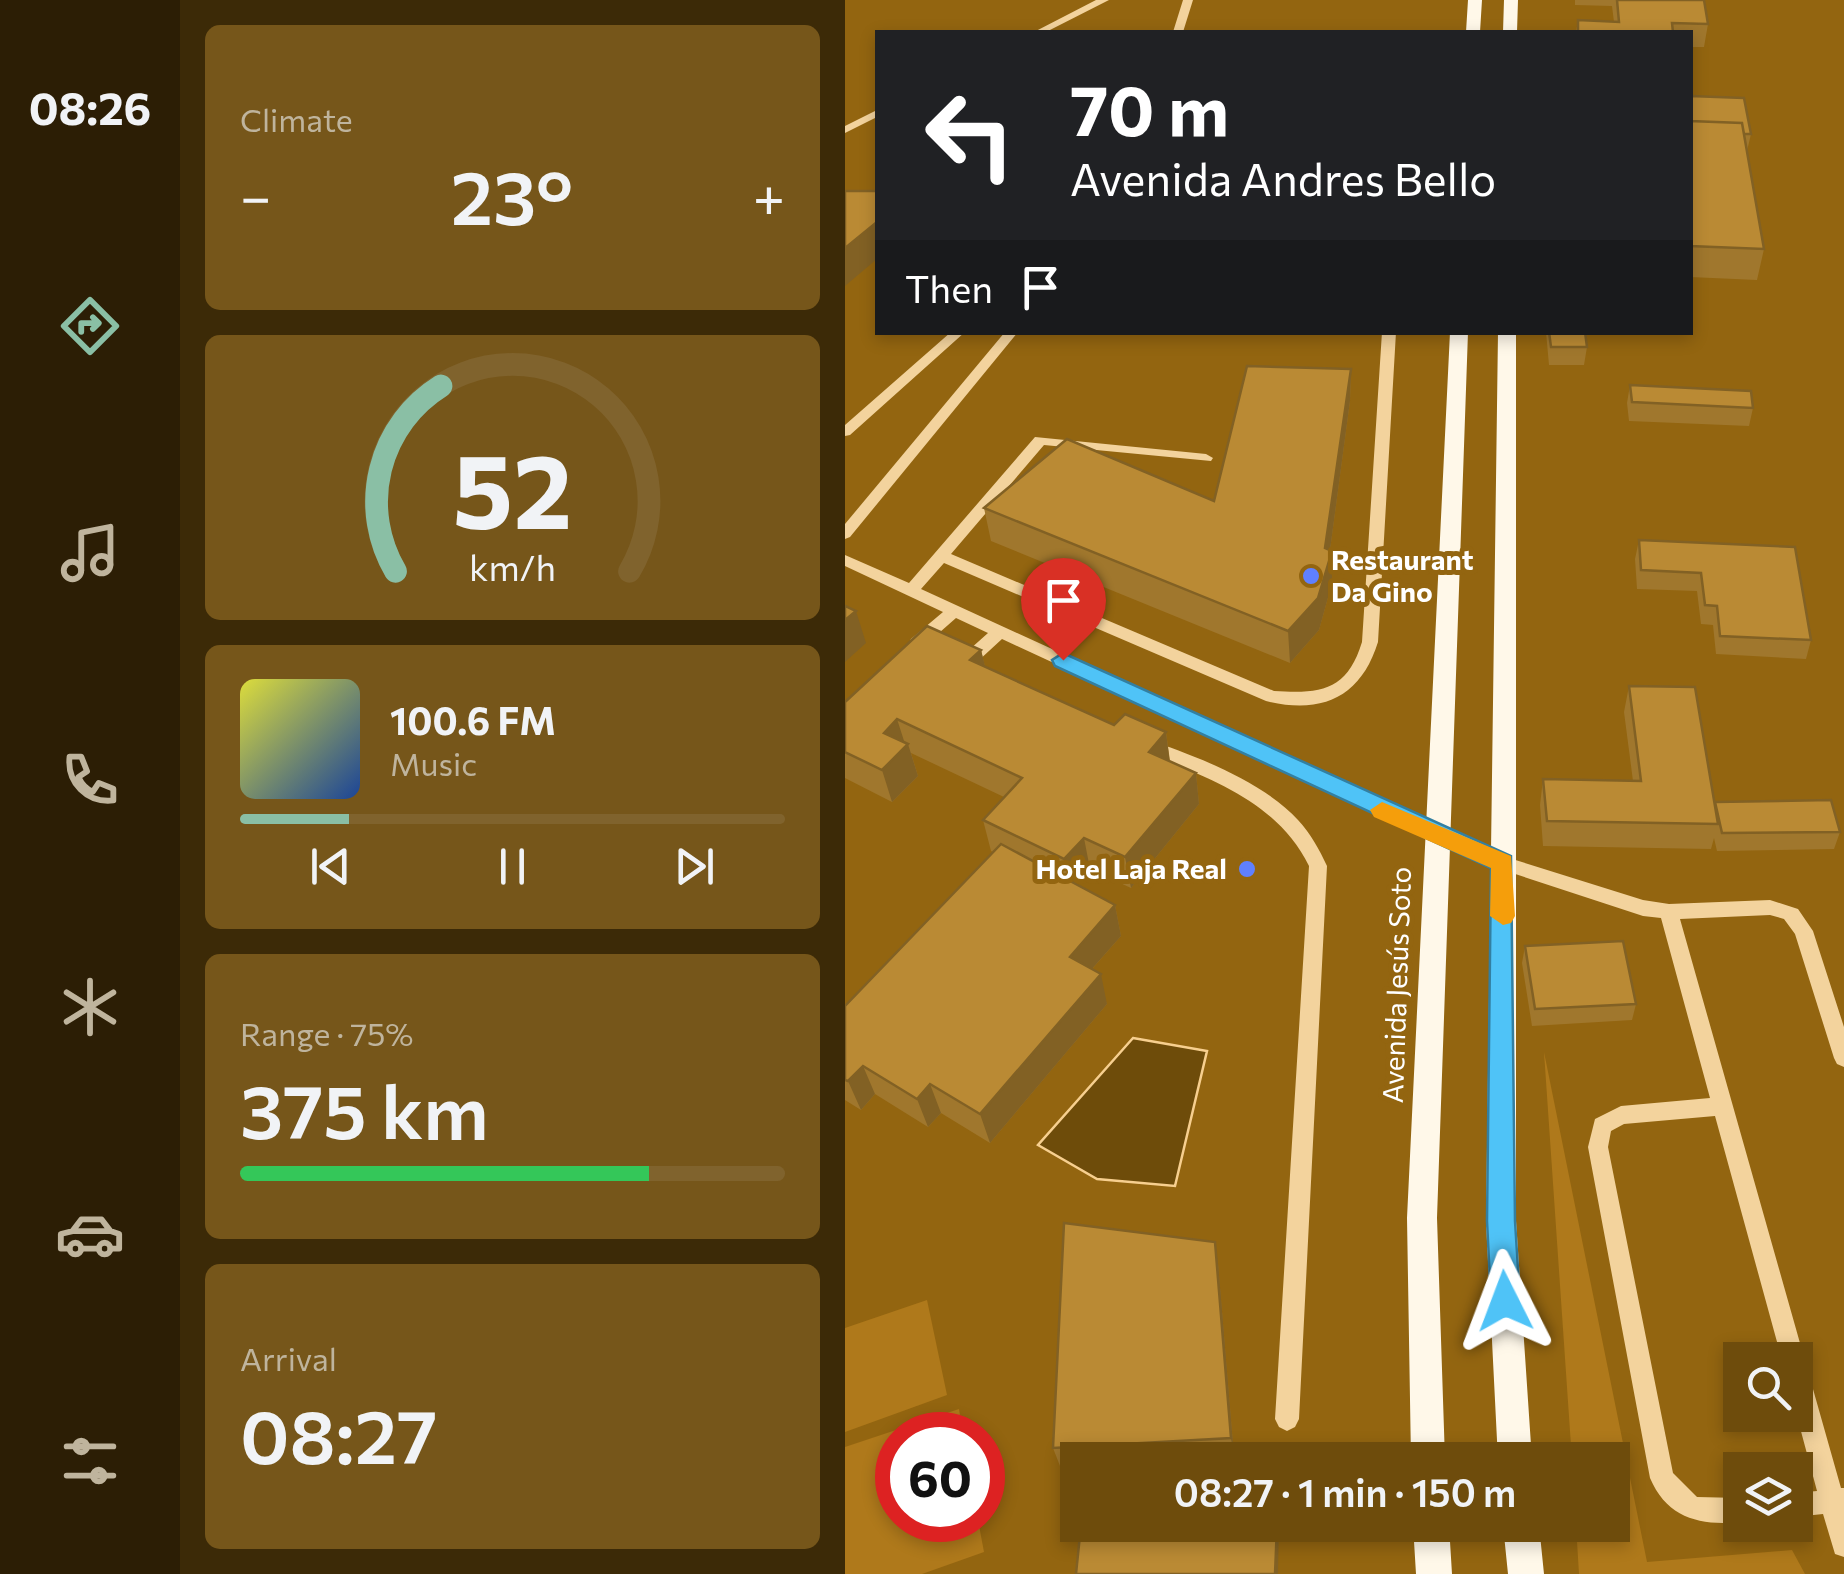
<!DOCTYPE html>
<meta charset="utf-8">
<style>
body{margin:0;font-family:Commissioner,sans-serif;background:#76561a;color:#f1f3f6;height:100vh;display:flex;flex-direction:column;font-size:38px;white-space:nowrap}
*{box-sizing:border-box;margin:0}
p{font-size:32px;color:#bfb49d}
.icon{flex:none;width:55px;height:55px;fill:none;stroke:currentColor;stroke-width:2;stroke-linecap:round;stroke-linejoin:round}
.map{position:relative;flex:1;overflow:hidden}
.sheet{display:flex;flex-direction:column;gap:25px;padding:25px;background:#3c2a07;width:665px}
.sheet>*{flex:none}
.hud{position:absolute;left:30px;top:30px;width:818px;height:305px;border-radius:0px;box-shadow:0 5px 15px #0003;background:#202124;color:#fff;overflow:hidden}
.controls{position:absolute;left:878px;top:1342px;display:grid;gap:20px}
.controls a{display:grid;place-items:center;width:90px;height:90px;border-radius:0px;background:#6e4c0c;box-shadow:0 5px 15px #0003;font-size:50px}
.speed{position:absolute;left:30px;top:1412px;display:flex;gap:20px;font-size:50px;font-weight:700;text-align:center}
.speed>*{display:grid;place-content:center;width:130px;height:130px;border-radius:50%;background:#6e4c0c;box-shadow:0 5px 15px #0003;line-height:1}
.speed .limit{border:15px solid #d22;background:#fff;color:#111}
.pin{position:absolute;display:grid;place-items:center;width:85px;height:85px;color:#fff;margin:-102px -42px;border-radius:50% 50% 50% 0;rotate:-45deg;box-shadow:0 0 10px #0007}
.pin .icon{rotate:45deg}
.me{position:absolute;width:110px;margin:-55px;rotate:357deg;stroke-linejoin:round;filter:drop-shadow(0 0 8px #0008)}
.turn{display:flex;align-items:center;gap:35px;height:210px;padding:0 30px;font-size:45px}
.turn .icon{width:130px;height:130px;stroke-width:2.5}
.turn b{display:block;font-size:70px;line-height:85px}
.then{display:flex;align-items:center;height:95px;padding:0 30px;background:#0003;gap:20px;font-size:38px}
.big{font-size:75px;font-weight:600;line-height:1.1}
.sheet .widget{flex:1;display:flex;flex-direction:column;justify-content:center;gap:15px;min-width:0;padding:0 35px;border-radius:15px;background:#76561a}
.sheet .dial{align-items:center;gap:0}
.dial svg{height:260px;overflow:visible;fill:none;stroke:#80632d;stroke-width:7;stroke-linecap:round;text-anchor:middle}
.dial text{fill:#f1f3f6;stroke:none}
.song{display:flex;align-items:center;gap:30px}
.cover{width:120px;height:120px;border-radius:15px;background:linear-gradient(135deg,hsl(60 70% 55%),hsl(220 70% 35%))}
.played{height:10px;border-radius:5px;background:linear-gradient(90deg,#8abfa5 20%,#80632d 20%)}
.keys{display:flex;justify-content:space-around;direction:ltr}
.heat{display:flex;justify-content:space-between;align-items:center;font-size:55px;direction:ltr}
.charge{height:15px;border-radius:8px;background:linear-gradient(90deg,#34c759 75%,#80632d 0)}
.trip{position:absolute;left:215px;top:1442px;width:570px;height:100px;border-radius:0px;background:#6e4c0c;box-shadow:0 5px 15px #0003;font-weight:600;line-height:100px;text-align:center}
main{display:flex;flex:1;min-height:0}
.dock{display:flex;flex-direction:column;width:180px;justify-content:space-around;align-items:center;background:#2c1e05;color:#bfb49d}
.dock .icon{width:70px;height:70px}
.dock .selected{color:#8abfa5}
.dock b{font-size:45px;color:#f1f3f6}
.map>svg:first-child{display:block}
</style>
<main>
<nav class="dock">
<b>08:26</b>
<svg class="icon selected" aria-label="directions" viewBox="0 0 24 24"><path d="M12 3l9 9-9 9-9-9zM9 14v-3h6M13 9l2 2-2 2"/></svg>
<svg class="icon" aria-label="music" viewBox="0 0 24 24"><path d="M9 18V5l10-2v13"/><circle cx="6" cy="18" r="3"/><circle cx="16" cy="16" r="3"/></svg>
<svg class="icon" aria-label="phone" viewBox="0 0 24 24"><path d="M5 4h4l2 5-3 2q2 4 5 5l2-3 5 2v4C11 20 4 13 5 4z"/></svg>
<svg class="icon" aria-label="climate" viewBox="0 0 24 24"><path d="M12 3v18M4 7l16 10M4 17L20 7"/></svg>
<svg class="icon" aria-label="car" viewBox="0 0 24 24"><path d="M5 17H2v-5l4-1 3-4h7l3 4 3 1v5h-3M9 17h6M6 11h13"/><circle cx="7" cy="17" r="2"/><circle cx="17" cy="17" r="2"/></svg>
<svg class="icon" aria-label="filters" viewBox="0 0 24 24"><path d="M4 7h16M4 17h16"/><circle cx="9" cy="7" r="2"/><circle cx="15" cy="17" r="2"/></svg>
</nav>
<section class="sheet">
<div class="widget"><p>Climate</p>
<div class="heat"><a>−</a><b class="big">23°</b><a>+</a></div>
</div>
<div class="widget dial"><svg viewBox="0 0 100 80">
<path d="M14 69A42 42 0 1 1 86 69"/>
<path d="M14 69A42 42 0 0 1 28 12" stroke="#8abfa5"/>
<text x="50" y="56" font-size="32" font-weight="700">52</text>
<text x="50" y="72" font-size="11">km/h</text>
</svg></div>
<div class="widget">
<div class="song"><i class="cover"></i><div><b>100.6 FM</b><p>Music</p></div></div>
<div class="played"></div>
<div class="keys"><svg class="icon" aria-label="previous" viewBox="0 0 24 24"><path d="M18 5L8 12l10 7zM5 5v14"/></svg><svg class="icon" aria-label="pause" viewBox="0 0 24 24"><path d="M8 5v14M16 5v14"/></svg><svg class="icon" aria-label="next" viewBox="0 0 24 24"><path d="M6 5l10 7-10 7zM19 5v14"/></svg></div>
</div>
<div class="widget"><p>Range · 75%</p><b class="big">375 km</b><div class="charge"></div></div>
<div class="widget"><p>Arrival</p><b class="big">08:27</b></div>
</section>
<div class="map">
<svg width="999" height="1574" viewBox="0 0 999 1574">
<rect width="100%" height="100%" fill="#936510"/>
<path fill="#af791b" d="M699,1052l103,510 145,-12 13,24h-226l-3,-49h37v-65h-41z
M82,1300l20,95 -102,37v-104z
M114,1409l4,26h-66v85h81l6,32 -62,22h-77v-127z"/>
<path fill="#6e4c0a" stroke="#f7cf8f" stroke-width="2.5" d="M288,1038l74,13 -32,135 -78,-7 -59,-34z"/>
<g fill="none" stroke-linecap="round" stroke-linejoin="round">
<path fill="#f3d39d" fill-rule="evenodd" d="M251,0h13l-63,32h-12z
M338,0h10l-10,32h-10z
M32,110v7l-32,16v-7z
M106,332h14l-115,103 -5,1v-11z
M160,332h13l-168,205 -5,2v-15z
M537,332h14l-18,310c-17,55 -56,73 -112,59l-322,-138 -23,26 588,269 134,42 26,4 101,-4 28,9 15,22 31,96v40l-7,-3 -3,-6 -39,-124 -11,-15 -14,-4 -90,4 161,569h3v69l-9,-3 -12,-40 -28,3v-24l22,-2 -22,-82v-49h-13l-67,-244 -91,8 -13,7 -3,16 65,326 24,24 43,1v24c-40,4 -73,-4 -90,-44l-62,-331 7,-28 26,-13 89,-8 -49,-180 -18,-2 -146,-48 -495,-229 -25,23 -1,6h-12l-6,-6 2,-4 28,-25 -32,-15 -33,29h-12l-2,-4 2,-4 32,-27 -98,-46v-11l64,28 126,-146 171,17 7,4 -2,3 -167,-16 -93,109 323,137c47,3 73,0 88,-49z
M303,740c47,15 117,43 150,80 13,14 21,29 29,46l-28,553 -4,8 -8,4 -8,-4 -4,-8 34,-553c-33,-67 -103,-88 -167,-116l-3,-4z"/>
<path fill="#fff8e9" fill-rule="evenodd" d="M623,0h14l-2,32h-14z
M659,0h14l-1,32h-14z
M605,332h18l-31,886 8,242h-34l-4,-242z
M653,332h18v889l16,239h-34l-12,-239z
M568,1525h36l3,49h-36z
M658,1525h36l5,49h-36z"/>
</g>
<path fill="#a0772d" d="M730,0h129l4,24 -4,23h-14v-15h-114l2,-12 36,2 -2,-16 -37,-1z
M845,96l61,38 -4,17 17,98 -7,31 -67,-3z
M701,332h39l2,15 -3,18h-35z
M506,369l-1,32 -20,149 2,1v32l-13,47 -29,33 -299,-122 -7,-33 230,-7z
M785,385l123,23 -4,18 -120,-5 -2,-18z
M794,540l156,7 16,93 -5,19 -90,-5 -3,-29 -12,-1 -4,-33 -60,-2 -2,-30z
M136,650l4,17 129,58 52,7 4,29 26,12 3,31 -68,84 -41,-19 -14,15 39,21 6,31 -29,33 15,35 -117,139 -49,-30 -13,14 -53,-33 -14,16 -16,-10v-94l148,-154 -2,-1 -8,-31 21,-23 -93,-44 7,23 -26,26 -47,-24v-76z
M784,686l85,118 126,28 -6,17 -117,2 -3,-13 -3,11 -168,-3 -3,-41 3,-26 90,2 -9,-69z
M680,946l111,58 -4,16 -100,6 -10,-63z
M373,1263l16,193 45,4h-202v5l-17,1 -7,-18z"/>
<path fill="#826124" d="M32,222v37l-32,27v-38z
M506,369l-1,32 -22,164 4,-14v32l-13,47 -29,33 -2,-32 37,-83z
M11,611l10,32 -21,19v-42z
M136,650l8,32 -19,-22z
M52,719l9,28 2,-3 10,32 -26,26 -10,-32 2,-37z
M321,732l4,32 -21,-12z
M351,773l3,31 -68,84 -6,-31z
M239,838l6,31 -19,21 -7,-31z
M270,905l6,31 -45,51 -6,-30z
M256,974l6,30 -117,139 -10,-29z
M18,1066l12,28 -14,16 -13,-29z
M85,1084l11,29 -13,14 -11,-28z
M370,1242l3,21 16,193 -3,-18z
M432,1525h2l-1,49h-3z"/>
<path fill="#ba8a34" stroke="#826124" stroke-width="2.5" d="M772,0h87l4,24 -36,-1 1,9h-95v-12l41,2z
M845,96l54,2 7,36h-7l-2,-11 -52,-2z
M845,121l52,2 22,126 -74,-3z
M0,191h32v31l-32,26z
M704,332h36l2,15h-36z
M402,366l104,3 -26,179 7,3 -14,47 -30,33 -304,-123 83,-69 147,62z
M785,385l121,6 2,17 -121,-6z
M794,540l156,7 16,93 -91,-4 -3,-30 -12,-1 -4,-32 -60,-3z
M0,606l11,5 -11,9z
M82,626l54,24 -11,10 144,65 11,-11 41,18 -17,20 47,21 -71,84 -41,-19 -20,21 -81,-39 39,-42 -125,-59 -13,14 24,11 -26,26 -37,-18v-50z
M784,686l66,1 23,137 -171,-3 -4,-42 98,2z
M986,800l9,32 -118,1 -7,-31z
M156,844l114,61 -45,52 31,17 -121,140 -50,-30 -13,15 -54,-33 -15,15 -3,-1v-74z
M778,941l13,63 -101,5 -10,-63z
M219,1223l151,19 16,196 -178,10z
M243,1456h190v4h-191z
M236,1525h196l-2,49h-199z"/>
<path fill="#4fc3f7" stroke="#337fa1" stroke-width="2.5" d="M218,653l448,203 4,365 5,80 -4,10 -11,4 -10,-4 -4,-10 -4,-80 4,-353 -436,-202 -3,-6z"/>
<path fill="#f59e0b" d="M537,802l129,54 4,60 -4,7 -8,2 -13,-9 1,-48 -117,-51 -4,-7z"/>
<g fill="#5f80ff" stroke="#936510" stroke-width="4">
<circle cx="466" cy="576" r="10"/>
<circle cx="402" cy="869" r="10"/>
</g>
<g text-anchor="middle" stroke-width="10" stroke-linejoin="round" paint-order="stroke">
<g font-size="28" font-weight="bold" fill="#fff" stroke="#936510" text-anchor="start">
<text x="486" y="570">Restaurant<tspan x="486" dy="32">Da Gino</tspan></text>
<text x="382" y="879" text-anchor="end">Hotel Laja Real</text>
</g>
<g font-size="28" fill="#fff" stroke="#936510">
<text transform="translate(552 985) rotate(-88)" y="10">Avenida Jesús Soto</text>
</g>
</g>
</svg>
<div class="controls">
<a><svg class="icon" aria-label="search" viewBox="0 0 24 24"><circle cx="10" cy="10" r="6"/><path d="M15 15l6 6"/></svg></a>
<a><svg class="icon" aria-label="layers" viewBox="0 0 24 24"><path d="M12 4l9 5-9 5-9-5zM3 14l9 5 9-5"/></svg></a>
</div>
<div class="speed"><div class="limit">60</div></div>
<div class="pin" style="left:218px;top:660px;background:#d93025"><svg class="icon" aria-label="arrive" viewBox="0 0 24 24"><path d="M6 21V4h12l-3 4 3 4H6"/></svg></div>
<svg class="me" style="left:660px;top:1301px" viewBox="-20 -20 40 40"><path d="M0-17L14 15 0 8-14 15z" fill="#4fc3f7" stroke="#fff" stroke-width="4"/></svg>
<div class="trip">08:27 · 1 min · 150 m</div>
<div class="hud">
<div class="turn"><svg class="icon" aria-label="left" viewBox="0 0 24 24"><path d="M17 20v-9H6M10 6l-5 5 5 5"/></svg><div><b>70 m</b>Avenida Andres Bello</div></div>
<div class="then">Then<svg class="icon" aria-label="arrive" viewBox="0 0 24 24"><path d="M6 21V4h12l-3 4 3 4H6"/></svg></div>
</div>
</div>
</main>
